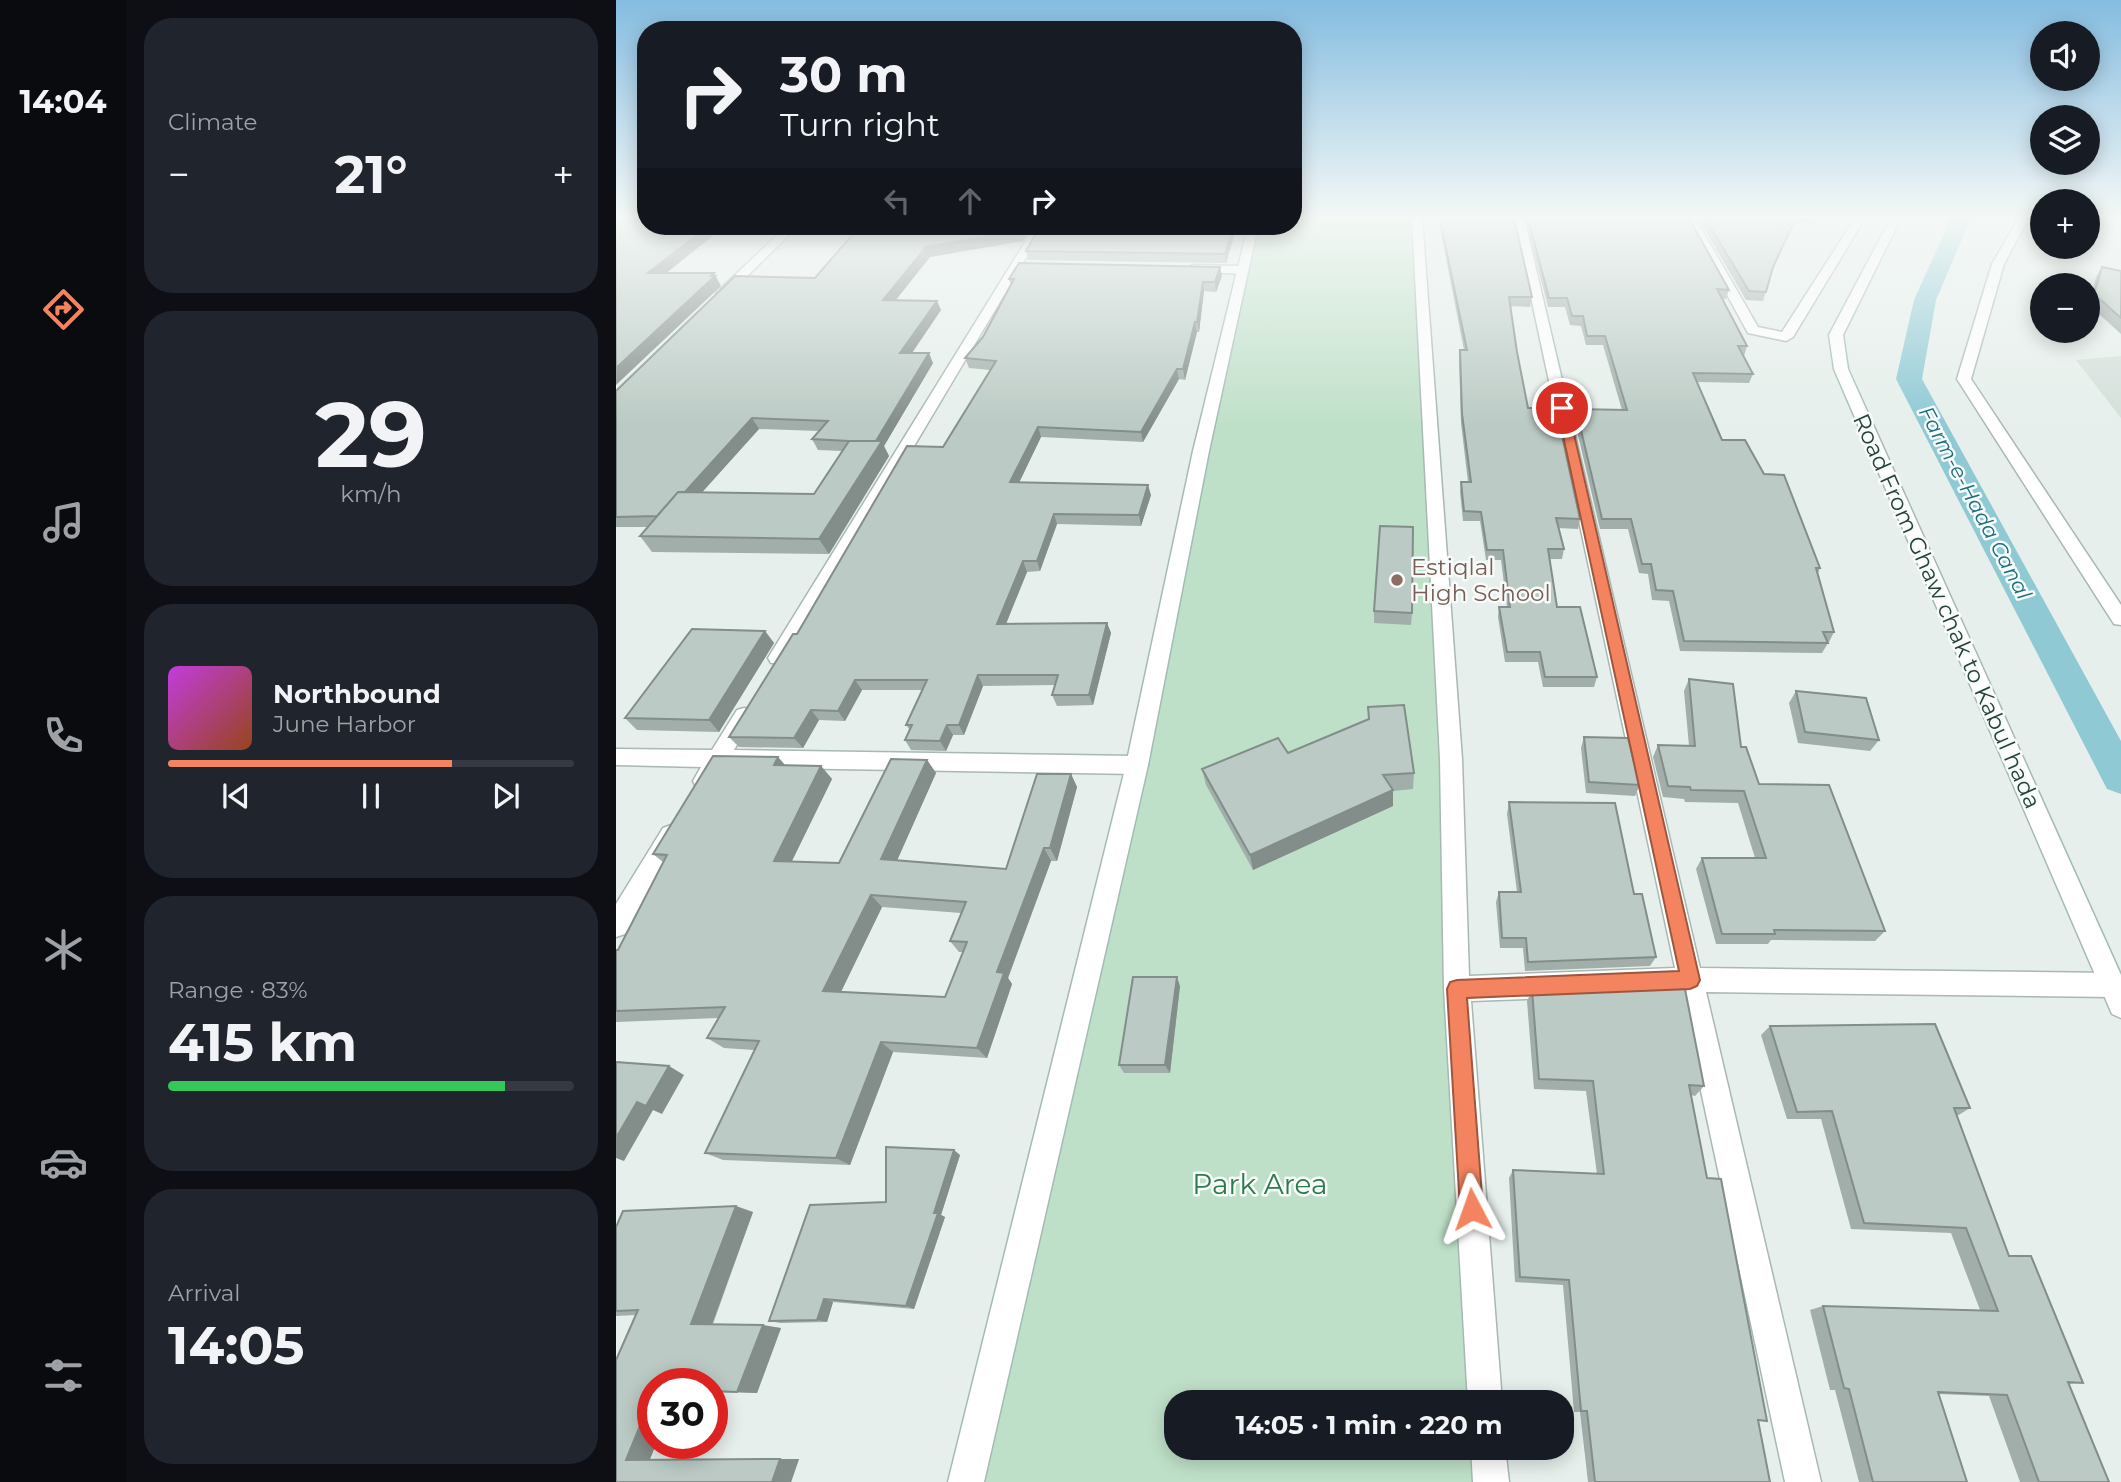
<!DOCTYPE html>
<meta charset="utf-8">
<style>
body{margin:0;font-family:Montserrat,sans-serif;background:#20242c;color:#f1f3f6;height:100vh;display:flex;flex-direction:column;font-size:26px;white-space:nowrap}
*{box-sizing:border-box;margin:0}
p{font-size:23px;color:#9ea1a6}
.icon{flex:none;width:38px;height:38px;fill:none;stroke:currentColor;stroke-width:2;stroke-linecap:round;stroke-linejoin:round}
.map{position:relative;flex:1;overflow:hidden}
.side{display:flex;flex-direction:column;gap:18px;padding:18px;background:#0d0f14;width:490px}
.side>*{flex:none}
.banner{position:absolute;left:21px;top:21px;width:665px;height:214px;border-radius:28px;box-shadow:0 4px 18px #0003;background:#171b24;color:#f1f3f6;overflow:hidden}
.controls{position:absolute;left:1414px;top:21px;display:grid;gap:14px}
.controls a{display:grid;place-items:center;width:70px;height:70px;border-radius:50%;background:#171b24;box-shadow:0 4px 18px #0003;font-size:35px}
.speed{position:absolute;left:21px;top:1368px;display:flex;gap:14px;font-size:35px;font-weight:700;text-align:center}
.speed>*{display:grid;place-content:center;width:91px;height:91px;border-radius:50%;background:#171b24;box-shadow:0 4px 18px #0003;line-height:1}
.speed .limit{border:10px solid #d22;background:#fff;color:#111}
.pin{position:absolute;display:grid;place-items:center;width:60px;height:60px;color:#fff;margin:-30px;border:4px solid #fff;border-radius:50%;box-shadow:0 2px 7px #0007}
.me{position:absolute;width:77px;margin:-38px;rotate:356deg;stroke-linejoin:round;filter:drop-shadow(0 0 5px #0008)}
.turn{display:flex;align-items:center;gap:24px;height:147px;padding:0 28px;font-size:32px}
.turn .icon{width:91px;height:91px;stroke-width:2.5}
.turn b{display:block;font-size:49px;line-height:60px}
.lanes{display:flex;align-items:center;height:66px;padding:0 28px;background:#0003;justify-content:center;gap:35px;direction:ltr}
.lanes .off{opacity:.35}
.big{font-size:52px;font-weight:700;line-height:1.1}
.side .card{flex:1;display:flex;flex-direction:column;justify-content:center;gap:10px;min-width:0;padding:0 24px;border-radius:28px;background:#20242c}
.side .dial{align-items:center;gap:0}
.dial b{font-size:91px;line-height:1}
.song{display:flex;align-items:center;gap:21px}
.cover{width:84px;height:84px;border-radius:10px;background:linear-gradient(135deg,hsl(290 70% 55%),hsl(20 70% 35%))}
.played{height:7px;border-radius:4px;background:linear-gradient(90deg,#f4845f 70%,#363941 70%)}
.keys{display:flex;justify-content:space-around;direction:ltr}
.heat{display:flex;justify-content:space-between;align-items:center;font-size:38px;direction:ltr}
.charge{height:10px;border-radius:5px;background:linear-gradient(90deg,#34c759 83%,#363941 0)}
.trip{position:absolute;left:548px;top:1390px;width:410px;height:70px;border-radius:28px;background:#171b24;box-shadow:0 4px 18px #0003;font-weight:700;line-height:70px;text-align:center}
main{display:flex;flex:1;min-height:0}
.tabs{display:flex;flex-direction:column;width:126px;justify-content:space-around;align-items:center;background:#090b0e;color:#9ea1a6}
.tabs .icon{width:49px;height:49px}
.tabs .on{color:#f4845f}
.tabs b{font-size:32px;color:#f1f3f6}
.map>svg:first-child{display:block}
</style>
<main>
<nav class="tabs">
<b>14:04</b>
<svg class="icon on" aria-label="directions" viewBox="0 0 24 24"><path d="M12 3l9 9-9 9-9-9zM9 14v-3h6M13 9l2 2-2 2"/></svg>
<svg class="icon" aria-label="music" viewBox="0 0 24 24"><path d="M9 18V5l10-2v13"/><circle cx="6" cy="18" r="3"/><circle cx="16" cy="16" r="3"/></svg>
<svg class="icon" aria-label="phone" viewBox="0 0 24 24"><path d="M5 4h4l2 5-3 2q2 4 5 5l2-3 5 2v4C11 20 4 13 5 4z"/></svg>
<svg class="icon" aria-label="climate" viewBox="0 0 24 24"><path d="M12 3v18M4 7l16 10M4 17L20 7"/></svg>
<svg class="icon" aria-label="car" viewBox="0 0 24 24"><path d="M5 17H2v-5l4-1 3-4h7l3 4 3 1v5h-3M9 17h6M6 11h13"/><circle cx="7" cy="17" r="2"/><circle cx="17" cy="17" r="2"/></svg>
<svg class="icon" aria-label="filters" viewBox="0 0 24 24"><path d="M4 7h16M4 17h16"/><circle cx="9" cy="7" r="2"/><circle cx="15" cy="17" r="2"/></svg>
</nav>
<section class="side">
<div class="card"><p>Climate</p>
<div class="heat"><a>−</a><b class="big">21°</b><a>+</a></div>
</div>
<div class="card dial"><b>29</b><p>km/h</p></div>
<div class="card">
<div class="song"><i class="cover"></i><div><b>Northbound</b><p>June Harbor</p></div></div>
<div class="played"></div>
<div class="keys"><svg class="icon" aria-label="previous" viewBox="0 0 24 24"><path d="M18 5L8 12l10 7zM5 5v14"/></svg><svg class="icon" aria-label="pause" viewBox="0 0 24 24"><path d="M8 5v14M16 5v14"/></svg><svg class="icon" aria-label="next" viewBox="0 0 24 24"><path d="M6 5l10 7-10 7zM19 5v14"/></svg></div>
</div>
<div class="card"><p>Range · 83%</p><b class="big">415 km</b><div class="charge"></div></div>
<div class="card"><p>Arrival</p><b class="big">14:05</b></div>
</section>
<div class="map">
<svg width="1505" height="1482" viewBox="0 0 1505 1482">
<rect width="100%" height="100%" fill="#e6efeb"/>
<path fill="#d4dfda" d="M1505,356v62l-45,-58z"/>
<path fill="#bfe0c8" d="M677,218h124l75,1184h-316v45h319l2,35h-531l287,-1256h40z"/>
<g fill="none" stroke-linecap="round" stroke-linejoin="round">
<path fill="#8ec9d4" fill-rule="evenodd" d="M1335,218h20l-35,82 -14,79 199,362v53l-14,-5 -211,-410 18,-79z"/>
<defs>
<path id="street" d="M796,218h10l40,541 7,217 206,-8 -161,-750h10l176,750 412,5 9,3v18l-9,3 -406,-5 115,490h-36l-105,-489 -209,8 31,401h-34l-24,-413 -4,-230z
M1069,218h10l63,109 24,5 73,-114h10l-72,119 -7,4 -38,-8z
M1403,218h10l-25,46 -33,115 150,226v20l-7,-1 -157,-245 35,-115z
M171,226h11l-74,73h-8v-6z
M419,226h10l-260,437h-14l-3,-5 3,-5z
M577,265l50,1 6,4 -6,4 -54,-3v-4z
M128,708l7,2 3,6 -20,34 403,6 8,3 3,6 -3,6 -8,3 -413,-7 -12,20 -8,3 -8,-3 -3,-6 8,-14 -85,-2v-16l96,1 25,-40z
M55,825l8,3 3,7 -3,7 -54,92 -9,3v-33l47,-76z
M855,1447h34l4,35h-36z"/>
<path id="secondary" d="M1275,218h10l-58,117 5,34 273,606v43l-9,-4 -278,-645 -5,-34z
M632,226h10l-49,225 -61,314 -164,717h-36l178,-717 67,-314z"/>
</defs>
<use href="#street" stroke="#a8b8b2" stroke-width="3"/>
<use href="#secondary" stroke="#a4bbb3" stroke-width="3"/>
<use href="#street" fill="#fff" fill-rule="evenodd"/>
<use href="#secondary" fill="#fff" fill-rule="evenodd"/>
</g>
<path fill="#a1aea9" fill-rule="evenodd" d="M832,218h66l18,79 -2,10 -20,-1 7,46 11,56 52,111 -2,10 -20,-1 6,21 -2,10h-13l8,48 40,70 -3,10h-51l-5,-25h-33l-7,-45 1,-10h8l-6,-47h-15l-6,-39h-17l-3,-29 1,-10h7l-7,-59 -2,-63 1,-10h4l-24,-122v-8l8,-1z
M909,218h164l40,72 -3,9h-4l25,47 -3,10 9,18 -4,9 -52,-1 25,58 42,34 56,94 -2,5 16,59 -5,10h-1v1l-6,10 -142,-2 -11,-50 -17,-1 -4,-26 -9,-1 -11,-44h-28l-26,-111 2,-9 46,1 -19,-65h-17l-5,-19 -11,-1 -5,-18h-17z
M1082,218h118l-1,5 -21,-1 -23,52 -8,27 -17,-1z
M244,226h172l-9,15 -93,16 -35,43 46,10 -29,43 21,10 -49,83 5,10 -60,98 -177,-2 -12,-16 8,-9h-32v-136l199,-113zM143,429l60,2 -7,8 6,11 25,1 -29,43 -112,-2z
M424,226h197l-11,37 -198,-3 -2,-9z
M1486,267l19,4v63l-33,-30 8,-27z
M606,276l-6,16 -12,-1 -5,41h-2l-12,48 -6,-1 -36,63 -102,-5 -22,46 132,12 -10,31 -84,-2 -17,47 -13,1 -21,51h101l4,10 -18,72 -36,1 -5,-11 3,-10 -72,1 -19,49h-11l-7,16 -35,-1 -6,-10 5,-10 -4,-5 16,-35h-60l-17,31 -26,-1 -16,28 -64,-1 -10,-10 68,-103 146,-187 47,-77 -21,-2 -4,-10 18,-21 28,-51 -2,-7z
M758,611l38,2 -1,12 -37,-2z
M149,631l9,12 -55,89 -82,-2 -12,-12z
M1073,679l52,68 18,37 126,147 -10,10 -104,-1 -3,4h-52l-20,-75 6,-11h53l-17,-55 -53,-1 -1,-3 -21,-2 -10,-40 5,-12 31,1 -5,-55z
M1180,691l83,49 -9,11 -72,-8 -9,-40z
M752,707l46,66 -1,16 -20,2v15l-140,64 -47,-85 -4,-16 86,-16 80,-33z
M968,737l56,48 -5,11 -49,-3 -5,-45z
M162,757l7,8 36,1 11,13 -40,82 47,2 88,-103 9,13 -39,87 109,9 65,-95 6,13 -20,74h-6l-43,117 4,6 -25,74 -94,-6 -43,113 -127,-5 -18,-7 49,-103 -30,-2 -17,-10 11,-20 -102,4v-72h2l45,-88 -10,-8zM266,907l79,6 -11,28 9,11h4l-18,45 -104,-5z
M893,802l125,92 22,63 -6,9 -125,5 -2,-23h-23l-4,-46 3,-10h18l-10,-78z
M564,986l-10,87h-46l-5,-8z
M916,990l172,96 -9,10 -4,-1 16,83 60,243h-9l12,61h-182l-8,-70h-6l-11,-127 -48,-3 -6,-104 4,-8 84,4 -11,-83 -52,-2 -7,-88z
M1154,1026l200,82 -13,8 52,140 74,127 -14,1 40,98h-89l-31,-86 -50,-2 28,88h-108l-24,-92h-5l-20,-80 13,-4 157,4 -29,-77 -100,-4 -30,-110h-34l-26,-84z
M344,1155l-19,60 4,2 -31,92 -81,-7 -6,20 -47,1 -11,-2 117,-119z
M137,1212l-40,112 68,4 -24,65 -45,-1v-8h-59v60h3l-6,15h149l-8,23h-175l20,-167 -20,1v-89z"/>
<path fill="#838d89" d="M92,226h17l-71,57 -6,-10z
M408,226h8l-9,15 -93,16 -42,53 -5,-10 43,-53z
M617,226h4l-11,37 -1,-9z
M604,267l2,9 -6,16 -1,-10z
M98,273l7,13 -105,99v-17z
M587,282l1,9 -5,41 -2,-10z
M321,301l4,9 -36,53 -5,-10z
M579,322l2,10 -12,48 -2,-11z
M313,353l4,10 -49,83 5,10 -60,98 -10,-15 56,-96z
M561,369l2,10 -36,63 -2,-10z
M136,418l7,11 -88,98 -8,-11z
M422,427l3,10 -27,56 -4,-11z
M532,485l3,10 -10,31 -2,-11z
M438,514l3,10 -17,47 -3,-10z
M407,561l4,11 -25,62 -5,-10z
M491,623l4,10 -18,72 -4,-10z
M149,631l9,12 -55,89 -10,-12z
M362,675l5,11 -19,49 -5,-10z
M239,680l7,10 -17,31 -7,-10z
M195,710l8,10 -16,28 -9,-10z
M331,725l6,10 -7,16 -6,-10z
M162,757l12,14 -16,-6z
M311,760l9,13 -44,99 -11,-13z
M205,766l11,13 -46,94 -12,-12z
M455,774l6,13 -20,74 -7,-13z
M777,790v16l-140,64 -3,-15z
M428,848l7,13 -43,117 4,6 -25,74 -10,-10 20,-76z
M255,895l11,12 -46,95 -13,-11z
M561,977l3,9 -10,87 -5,-8z
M265,1042l12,10 -43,113 -14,-7z
M53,1066l15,9 -22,39 -9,-4 -29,51 -8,-3v-20l21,-36z
M338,1150l6,5 -19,60 4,2 -31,92 -8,-3 28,-93z
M120,1206l17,6 -42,115 -20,-3z
M208,1299l9,3 -6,20 -10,-2z
M147,1325l18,3 -24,65 -20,-1z
M37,1394v50h3l-6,15 -24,1z
M164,1459h19l-8,23h-19z"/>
<path fill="#bbcac4" stroke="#838d89" stroke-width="2" fill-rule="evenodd" d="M0,218h30v8h62l-60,47h66l-3,3h4l-99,92z
M833,218h65l18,79h-23l8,55 11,56h28l24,111 -24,-1 8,31h-16l9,58h23l17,70h-52l-5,-25h-33l-8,-45h11l-7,-57h-16l-6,-38 -17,-1 -3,-29h10l-9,-68 -2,-64h7l-27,-130 9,-1z
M912,218h161l40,72 -12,-1 30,57h-9l15,28 -60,-1 29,67h23l19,34 20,1 36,93h-4l18,64h-11l5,11 -144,-2 -11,-50 -17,-1 -5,-26h-9l-11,-45h-29l-26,-110 51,1 -22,-74h-18l-4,-20h-11l-5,-18h-18z
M1089,218h88l2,2 -22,47 -7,25 -17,-1z
M244,226h164l-4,5 -94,16 -43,53 54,1 -37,52h29l-53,88h-27l-37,-2 16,-18 -76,-3 -67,74h-7l-21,24 -41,1v-126l119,-115 80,2z
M424,226h193l-8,28 -199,-3z
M403,263l201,4 -5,15h-12l-6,40h-2l-12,47h-6l-36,63 -103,-5 -28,55 138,3 -9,30 -85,-1 -17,47h-14l-26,63 110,-1 -18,72h-37l6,-20h-80l-19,50h-12l-7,16 -35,-1 7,-15h-6l21,-45h-72l-17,31 -27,-1 -17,28 -65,-1 64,-103h4l110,-188 36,1 53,-86 -31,-3 18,-21 31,-58h-5z
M1486,267l19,4v47l-27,-24z
M233,441h33l-63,98 -179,-3 38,-44 136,2z
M764,526l33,1 -1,86 -38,-2z
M76,629l73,2 -56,89 -84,-2z
M1073,679l44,5 8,63h5l13,37 70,1 56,146 -111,-1 1,4h-53l-20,-76h64l-22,-67 -53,-1 -1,-3 -22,-1 -10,-41 37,1z
M1180,691l70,7 13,42 -74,-8z
M788,705l10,68 -31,2 10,15 -143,65 -48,-86 76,-31 10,15 81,-34 -1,-12z
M968,737l44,1 12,47 -51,-3z
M97,756l65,1 -4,8 47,1 -47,95 65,2 52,-104 36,1 -46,99 125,10 31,-95h34l-21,74h-6l-47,124 7,1 -27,75 -96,-6 -45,116 -131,-5 54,-112 -52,-3 18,-31 -109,4v-61h2l49,-95 -14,-1zM255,895l95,7 -16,39 17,1 -22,55 -122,-6z
M893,802l106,1 19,91h8l14,63 -128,5 -2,-24h-24l-3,-46h22z
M517,977h44l-12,88h-46z
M1068,984l20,102 -15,-1 18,93 14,1 46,242 -9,-1 12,62h-175l-8,-71h-6l-12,-131 -49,-3 -7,-107 91,4 -11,-93 -54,-2 -7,-89z
M1319,1024l35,84h-16l55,148h22l52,127 -15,-1 41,100h-70l-32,-87 -69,-3 29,90h-94l-24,-93 -5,-1 -21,-82 175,5 -32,-83 -102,-5 -32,-112 -35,1 -27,-86z
M0,1062l53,4 -23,40 -9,-4 -21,36z
M270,1147l68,3 -20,63h4l-32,93 -82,-7 -7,21 -48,1 41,-116 76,-3z
M120,1206l-45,118 72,1 -26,67 -25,-1v-7h-59v10l-27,66 154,-1 -8,23h-156v-122l22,-50 -22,1v-84l7,-16z"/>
<linearGradient id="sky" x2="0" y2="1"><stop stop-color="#84bce0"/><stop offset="0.51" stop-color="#f4f8f6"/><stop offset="1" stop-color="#f4f8f6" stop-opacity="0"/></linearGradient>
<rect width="1505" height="425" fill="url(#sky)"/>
<path fill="#f4845f" stroke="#9f563e" stroke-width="2" d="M946,405l6,3 132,572 -3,6 -7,3 -223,9 16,211 -3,8 -8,4 -8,-4 -4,-8 -13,-220 3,-7 7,-2 222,-9 -122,-563z"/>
<circle fill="#8d6e63" stroke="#f7fbf9" stroke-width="2.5" cx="781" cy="580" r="7"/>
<g text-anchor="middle" stroke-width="5" stroke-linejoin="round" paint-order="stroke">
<g font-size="21" font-style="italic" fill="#1c6f80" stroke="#f7fbf9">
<text transform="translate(1359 503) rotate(62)" y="7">Farm-e-Hada Canal</text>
</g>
<g font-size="23" fill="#785e54" stroke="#f7fbf9" text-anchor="start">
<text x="795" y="575">Estiqlal<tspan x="795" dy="26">High School</tspan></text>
</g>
<g font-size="23" fill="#24423a" stroke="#f7fbf9">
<text transform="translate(1331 611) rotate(66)" y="8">Road From Ghaw chak to Kabul hada</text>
</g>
<g font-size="28" fill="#2d7a4b" stroke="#f7fbf9">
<text x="644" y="1194">Park Area</text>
</g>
</g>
</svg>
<div class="controls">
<a><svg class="icon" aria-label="sound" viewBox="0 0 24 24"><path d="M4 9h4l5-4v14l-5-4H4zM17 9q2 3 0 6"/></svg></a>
<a><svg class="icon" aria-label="layers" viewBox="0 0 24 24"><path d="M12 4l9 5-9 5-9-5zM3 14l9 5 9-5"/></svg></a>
<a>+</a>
<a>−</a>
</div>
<div class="speed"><div class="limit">30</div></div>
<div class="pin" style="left:946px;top:408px;background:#d93025"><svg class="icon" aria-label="arrive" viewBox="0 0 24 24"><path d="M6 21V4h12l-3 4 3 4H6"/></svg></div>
<svg class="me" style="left:856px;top:1209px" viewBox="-20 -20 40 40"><path d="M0-17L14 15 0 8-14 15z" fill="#f4845f" stroke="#fff" stroke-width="4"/></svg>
<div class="trip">14:05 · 1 min · 220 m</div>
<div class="banner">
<div class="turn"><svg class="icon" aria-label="right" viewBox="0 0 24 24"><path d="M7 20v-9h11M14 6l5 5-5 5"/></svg><div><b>30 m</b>Turn right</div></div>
<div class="lanes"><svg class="icon off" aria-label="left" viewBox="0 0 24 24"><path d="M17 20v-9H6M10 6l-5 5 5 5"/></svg><svg class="icon off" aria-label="ahead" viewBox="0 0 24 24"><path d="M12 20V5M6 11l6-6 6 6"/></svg><svg class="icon" aria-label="right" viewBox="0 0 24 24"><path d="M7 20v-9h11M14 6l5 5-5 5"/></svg></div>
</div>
</div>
</main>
